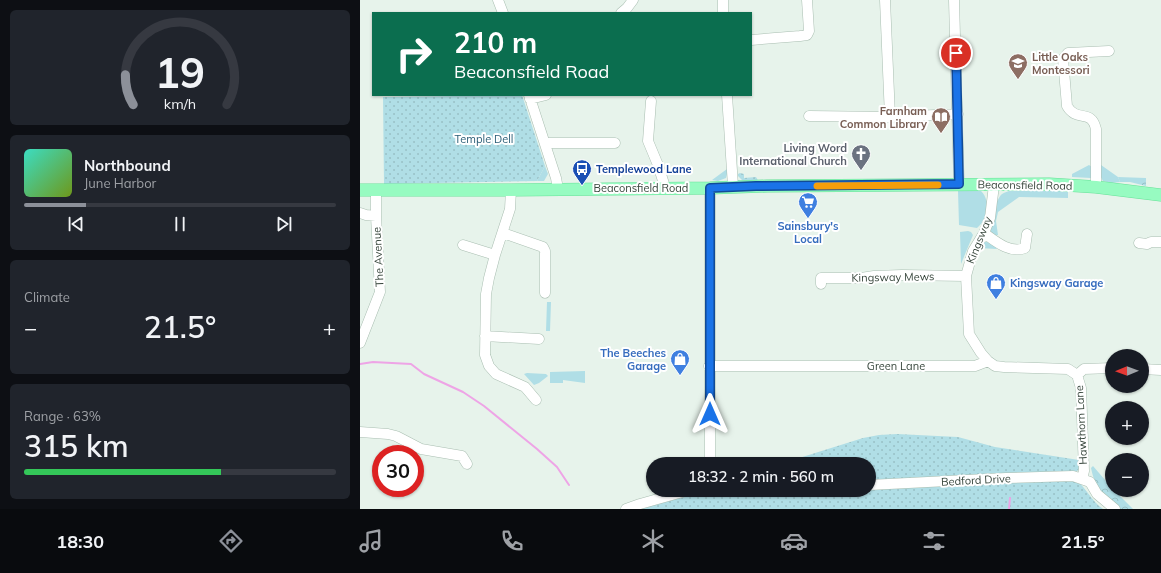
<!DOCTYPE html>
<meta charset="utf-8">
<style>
body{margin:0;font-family:Mulish,sans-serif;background:#20242c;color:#f1f3f6;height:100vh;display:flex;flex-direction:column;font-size:15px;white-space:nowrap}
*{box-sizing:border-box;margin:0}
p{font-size:13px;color:#9ea1a6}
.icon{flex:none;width:22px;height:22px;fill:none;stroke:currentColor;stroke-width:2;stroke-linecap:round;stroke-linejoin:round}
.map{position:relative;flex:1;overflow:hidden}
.sheet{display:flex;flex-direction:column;gap:10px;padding:10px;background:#0d0f14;width:360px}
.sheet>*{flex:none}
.banner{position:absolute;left:12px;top:12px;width:380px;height:84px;border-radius:0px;box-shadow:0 1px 3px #0004;background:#0b6e4f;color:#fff;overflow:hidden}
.needle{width:26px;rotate:269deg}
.buttons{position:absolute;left:745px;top:349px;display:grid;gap:8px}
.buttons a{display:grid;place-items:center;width:44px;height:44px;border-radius:50%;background:#171b24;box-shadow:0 1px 3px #0004;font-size:20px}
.speed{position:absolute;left:12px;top:445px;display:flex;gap:8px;font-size:20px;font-weight:700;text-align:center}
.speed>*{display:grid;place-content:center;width:52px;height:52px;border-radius:50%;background:#171b24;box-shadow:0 1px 3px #0004;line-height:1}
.speed .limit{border:6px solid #d22;background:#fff;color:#111}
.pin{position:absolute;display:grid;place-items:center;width:34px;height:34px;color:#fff;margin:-17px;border:2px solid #fff;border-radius:50%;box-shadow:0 1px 4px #0007}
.me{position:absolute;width:44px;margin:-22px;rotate:0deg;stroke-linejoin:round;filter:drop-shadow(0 0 3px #0008)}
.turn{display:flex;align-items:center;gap:14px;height:84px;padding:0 16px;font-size:18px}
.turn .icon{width:52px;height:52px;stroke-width:2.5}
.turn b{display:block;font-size:28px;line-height:34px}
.big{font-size:30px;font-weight:600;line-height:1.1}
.sheet .card{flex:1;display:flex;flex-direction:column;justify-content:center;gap:6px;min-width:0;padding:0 14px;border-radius:6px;background:#20242c}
.sheet .dial{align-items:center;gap:0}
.dial svg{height:104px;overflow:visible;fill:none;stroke:#363941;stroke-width:7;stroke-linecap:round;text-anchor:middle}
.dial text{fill:#f1f3f6;stroke:none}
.song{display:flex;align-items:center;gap:12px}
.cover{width:48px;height:48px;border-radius:6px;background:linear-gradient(135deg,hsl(170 70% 55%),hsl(80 70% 35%))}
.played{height:4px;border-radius:2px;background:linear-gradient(90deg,#8c9099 20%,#363941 20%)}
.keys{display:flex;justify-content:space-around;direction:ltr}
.heat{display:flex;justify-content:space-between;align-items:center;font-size:22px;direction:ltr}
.charge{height:6px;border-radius:3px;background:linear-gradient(90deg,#34c759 63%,#363941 0)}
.trip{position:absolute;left:286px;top:457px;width:230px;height:40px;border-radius:20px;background:#171b24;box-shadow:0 1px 3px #0004;font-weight:600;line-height:40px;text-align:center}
.menu{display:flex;height:64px;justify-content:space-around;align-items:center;background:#090b0e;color:#9ea1a6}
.menu .icon{width:28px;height:28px}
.menu .current{color:#8c9099}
.menu b{font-size:18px;color:#f1f3f6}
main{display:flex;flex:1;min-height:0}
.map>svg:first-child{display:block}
</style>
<main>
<section class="sheet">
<div class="card dial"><svg viewBox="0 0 100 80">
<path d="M14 69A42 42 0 1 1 86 69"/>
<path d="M14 69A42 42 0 0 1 8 46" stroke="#8c9099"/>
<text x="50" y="56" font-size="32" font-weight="700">19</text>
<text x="50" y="72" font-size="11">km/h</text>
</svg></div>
<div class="card">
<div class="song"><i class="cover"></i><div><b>Northbound</b><p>June Harbor</p></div></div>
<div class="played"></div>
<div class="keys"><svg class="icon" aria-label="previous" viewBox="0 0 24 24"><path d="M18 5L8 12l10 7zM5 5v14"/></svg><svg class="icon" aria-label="pause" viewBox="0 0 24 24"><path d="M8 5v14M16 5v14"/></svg><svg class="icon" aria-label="next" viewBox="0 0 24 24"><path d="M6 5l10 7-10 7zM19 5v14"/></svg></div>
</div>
<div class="card"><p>Climate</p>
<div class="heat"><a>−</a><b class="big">21.5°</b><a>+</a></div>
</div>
<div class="card"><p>Range · 63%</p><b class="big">315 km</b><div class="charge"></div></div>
</section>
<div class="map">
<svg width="801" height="509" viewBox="0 0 801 509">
<defs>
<pattern id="forest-crowns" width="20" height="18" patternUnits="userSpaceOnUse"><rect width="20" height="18" fill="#b0dee6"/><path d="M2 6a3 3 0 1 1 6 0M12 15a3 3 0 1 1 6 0" fill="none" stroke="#98c0c6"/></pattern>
<pattern id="park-dots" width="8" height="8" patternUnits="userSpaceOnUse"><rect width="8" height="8" fill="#b0dee6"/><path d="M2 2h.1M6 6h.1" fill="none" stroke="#98c0c6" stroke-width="1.8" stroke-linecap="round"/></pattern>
</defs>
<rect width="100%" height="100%" fill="#e7f3eb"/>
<path fill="#b0dee6" d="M729,165l3,2 -1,11 -19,-1v-3z
M741,165l17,12 2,5 -9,1 -8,-2c-3,-6 -6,-10 -2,-16z
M185,166l3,8 -4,7h-7z
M367,169v5l-1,4 -8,3 -6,-1z
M620,190c11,10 9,28 -3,38l-18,-3 -1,-34z
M652,190l56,1v7l-49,-1 -21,15 -2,9 2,14h-3l-4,-3c0,-10 4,-32 11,-38 3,-2 7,-3 10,-4z
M608,231l3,1 2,3 -12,29 -1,-32z
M623,242c7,0 10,1 14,7l-19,-1z
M187,302h4l-1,29h-4z
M225,371v12l-22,-3v3h-13v-11z
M167,373l19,1 2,2 -9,7 -5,2 -10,-11z"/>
<path fill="url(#forest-crowns)" d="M758,177l28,1v8l-16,-4h-10z
M733,466l19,22v2h2l19,19h-15c-15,-14 -23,-21 -27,-41z"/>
<path fill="url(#park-dots)" d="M162,95l23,71 -8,15 -153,3 -1,-87z
M380,173l4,1v4l12,-1 3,5 -17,-2 -4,-4v-2z
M537,434l61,3 37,10 84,13 1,8 -4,4 -207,10v-18h-89l83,-26 16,-3z
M715,479c11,8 16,22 28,30h-469l55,-13h20l17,-2 104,-4h39v-2z"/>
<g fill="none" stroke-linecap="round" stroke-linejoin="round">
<path stroke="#eea4e6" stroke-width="2" d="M0,364l13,-2 38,2 13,10 39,18 21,14 53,43 20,18 12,18
M649,509l1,-11"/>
<defs>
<path id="minor" d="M138,0l5,13
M363,0v13
M525,0l5,117
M594,0l5,184
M261,13l6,-5 6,-8
M391,40l49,-4 7,-1 2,-4 -2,-31
M169,95l27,83 2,11
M367,95l6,91
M170,99l16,-4
M291,101l-3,40 10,24 7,22
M449,116l81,1 68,-3
M185,143h70
M736,187v-58c-5,-21 -19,-6 -29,-23l-4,-47 5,-6 41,-2
M151,190l-1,19 -15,46 -6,23 -3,16 -1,61 4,11 7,8 29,13 11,13
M0,213l6,2 10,1
M143,233l40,14 2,4v42
M624,233c11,8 26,21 41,15l2,-14
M779,243l8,1 4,-2h10
M103,245l32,10
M461,284v-6h40l13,-2 28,-1 64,1
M125,336l54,3
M0,343l20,-51 -4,-76v-26
M628,361l-7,-8 -12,-19 -3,-58 7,-25 11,-18 6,-15 4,-33
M349,366h266l13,-5 7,5 9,1 64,2 9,6
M782,369l19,1
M717,375l4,13 3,83 -2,8
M717,375l7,-6 28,-1
M0,432l28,2 8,2 25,13 41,7 5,8
M350,464v-276
M509,485l137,-7 67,-2 17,6 7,12 18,15
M266,509l14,-5 46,-13 58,-1"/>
<path id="major" d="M0,190h151l199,-2 57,-2 282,-2 47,3 65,8"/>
</defs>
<use href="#minor" stroke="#a9beb1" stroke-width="11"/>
<use href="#major" stroke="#67e198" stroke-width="13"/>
<use href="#minor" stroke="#fff" stroke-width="10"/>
<use href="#major" stroke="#97fbc1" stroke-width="12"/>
</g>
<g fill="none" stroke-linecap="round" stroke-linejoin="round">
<defs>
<path id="route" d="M350,414v-226l46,-2 203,-2 -3,-131"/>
</defs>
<use href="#route" stroke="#114b97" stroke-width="10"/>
<use href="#route" stroke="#1a73e8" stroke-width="7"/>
<path stroke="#f59e0b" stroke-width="7" d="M457,186l121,-1"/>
</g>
<defs>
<symbol id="school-pin" viewBox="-11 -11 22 30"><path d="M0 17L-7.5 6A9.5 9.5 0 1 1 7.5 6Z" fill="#8d6e63" stroke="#fff"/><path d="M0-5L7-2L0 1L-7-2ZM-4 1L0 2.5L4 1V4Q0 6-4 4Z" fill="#fff"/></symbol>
<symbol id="library-pin" viewBox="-11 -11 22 30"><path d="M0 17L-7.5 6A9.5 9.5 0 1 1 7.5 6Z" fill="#8d6e63" stroke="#fff"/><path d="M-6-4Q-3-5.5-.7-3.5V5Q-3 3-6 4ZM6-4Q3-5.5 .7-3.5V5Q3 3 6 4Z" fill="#fff"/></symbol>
<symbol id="church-pin" viewBox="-11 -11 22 30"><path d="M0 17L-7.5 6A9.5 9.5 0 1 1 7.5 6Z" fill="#6b7280" stroke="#fff"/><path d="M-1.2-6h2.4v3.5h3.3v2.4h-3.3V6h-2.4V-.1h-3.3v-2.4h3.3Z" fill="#fff"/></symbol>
<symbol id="bus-pin" viewBox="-11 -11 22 30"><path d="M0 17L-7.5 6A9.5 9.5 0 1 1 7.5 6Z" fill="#1a4fb4" stroke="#fff"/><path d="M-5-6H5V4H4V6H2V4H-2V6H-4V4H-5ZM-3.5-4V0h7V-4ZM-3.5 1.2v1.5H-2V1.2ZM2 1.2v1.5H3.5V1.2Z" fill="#fff"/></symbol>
<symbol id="supermarket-pin" viewBox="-11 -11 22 30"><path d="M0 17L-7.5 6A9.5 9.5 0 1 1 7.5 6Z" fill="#3f7fe0" stroke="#fff"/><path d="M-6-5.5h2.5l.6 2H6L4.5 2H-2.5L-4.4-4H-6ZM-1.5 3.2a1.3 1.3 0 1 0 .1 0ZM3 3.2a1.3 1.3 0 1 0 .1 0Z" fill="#fff"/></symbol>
<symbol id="shop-pin" viewBox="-11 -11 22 30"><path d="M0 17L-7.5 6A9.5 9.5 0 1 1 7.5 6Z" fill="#3f7fe0" stroke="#fff"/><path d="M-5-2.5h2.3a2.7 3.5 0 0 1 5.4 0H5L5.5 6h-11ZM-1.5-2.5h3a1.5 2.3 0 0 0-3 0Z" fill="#fff"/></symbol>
</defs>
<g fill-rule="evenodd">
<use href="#school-pin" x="647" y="52" width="22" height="30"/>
<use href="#library-pin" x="570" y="106" width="22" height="30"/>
<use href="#church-pin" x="490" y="143" width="22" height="30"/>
<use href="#bus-pin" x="211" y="158" width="22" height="30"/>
<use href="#supermarket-pin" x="437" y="191" width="22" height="30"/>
<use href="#shop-pin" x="625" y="272" width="22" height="30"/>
<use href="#shop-pin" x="309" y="348" width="22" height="30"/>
</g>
<g text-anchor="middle" stroke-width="4" stroke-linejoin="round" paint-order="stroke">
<g font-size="11" font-weight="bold" fill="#785e54" stroke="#fff" text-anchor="start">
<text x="672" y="61">Little Oaks<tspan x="672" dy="13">Montessori</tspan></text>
<text x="567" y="115" text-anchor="end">Farnham<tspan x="567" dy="13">Common Library</tspan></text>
</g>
<g font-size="11" fill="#2a5d76" stroke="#fff">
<text x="124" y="143">Temple Dell</text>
</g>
<g font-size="11" font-weight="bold" fill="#5b616d" stroke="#fff" text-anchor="end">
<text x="487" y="152">Living Word<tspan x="487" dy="13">International Church</tspan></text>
</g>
<g font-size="11" font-weight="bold" fill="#164399" stroke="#fff" text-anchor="start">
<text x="236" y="173">Templewood Lane</text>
</g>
<g font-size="11" fill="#36453b" stroke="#fff">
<text transform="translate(665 185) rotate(1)" y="4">Beaconsfield Road</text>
<text x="281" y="192">Beaconsfield Road</text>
<text transform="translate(619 240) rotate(-68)" y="4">Kingsway</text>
<text transform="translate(18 257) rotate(-93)" y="4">The Avenue</text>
<text transform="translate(533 277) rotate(-1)" y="4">Kingsway Mews</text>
<text x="536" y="370">Green Lane</text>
<text transform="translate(721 425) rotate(-93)" y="4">Hawthorn Lane</text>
<text transform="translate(616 480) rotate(-3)" y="4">Bedford Drive</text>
</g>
<g font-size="11" font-weight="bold" fill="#366cbe" stroke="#fff">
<text x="448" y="230">Sainsbury's<tspan x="448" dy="13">Local</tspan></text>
<text x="650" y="287" text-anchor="start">Kingsway Garage</text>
<text x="306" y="357" text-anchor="end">The Beeches<tspan x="306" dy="13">Garage</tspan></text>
</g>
</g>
</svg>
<div class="buttons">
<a><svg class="needle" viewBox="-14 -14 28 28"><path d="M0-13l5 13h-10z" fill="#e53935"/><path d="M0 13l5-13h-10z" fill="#9ea1a6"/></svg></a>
<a>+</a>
<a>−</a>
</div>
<div class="speed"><div class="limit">30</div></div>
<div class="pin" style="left:596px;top:53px;background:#d93025"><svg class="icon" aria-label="arrive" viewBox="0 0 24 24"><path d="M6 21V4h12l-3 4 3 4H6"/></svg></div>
<svg class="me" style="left:350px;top:414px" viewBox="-20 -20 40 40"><path d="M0-17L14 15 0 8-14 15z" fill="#1a73e8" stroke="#fff" stroke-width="4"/></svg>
<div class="trip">18:32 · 2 min · 560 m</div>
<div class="banner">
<div class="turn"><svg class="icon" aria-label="right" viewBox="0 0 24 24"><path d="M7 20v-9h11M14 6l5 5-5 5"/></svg><div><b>210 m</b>Beaconsfield Road</div></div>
</div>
</div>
</main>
<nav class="menu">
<b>18:30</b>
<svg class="icon current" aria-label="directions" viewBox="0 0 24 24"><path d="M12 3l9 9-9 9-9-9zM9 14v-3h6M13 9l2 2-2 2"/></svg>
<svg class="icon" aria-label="music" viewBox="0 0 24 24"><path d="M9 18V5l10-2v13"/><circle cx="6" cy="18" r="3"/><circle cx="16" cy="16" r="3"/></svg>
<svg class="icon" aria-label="phone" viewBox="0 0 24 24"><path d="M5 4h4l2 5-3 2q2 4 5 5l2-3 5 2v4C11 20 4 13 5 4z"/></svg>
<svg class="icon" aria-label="climate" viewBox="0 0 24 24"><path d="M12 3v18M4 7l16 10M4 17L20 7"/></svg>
<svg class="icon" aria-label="car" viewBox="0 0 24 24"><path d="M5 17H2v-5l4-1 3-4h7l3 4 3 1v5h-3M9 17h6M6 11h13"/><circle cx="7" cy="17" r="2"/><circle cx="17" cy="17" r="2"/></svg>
<svg class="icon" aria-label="filters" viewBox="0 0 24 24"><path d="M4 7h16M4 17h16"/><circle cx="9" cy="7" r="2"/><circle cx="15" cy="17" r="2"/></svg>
<b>21.5°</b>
</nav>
